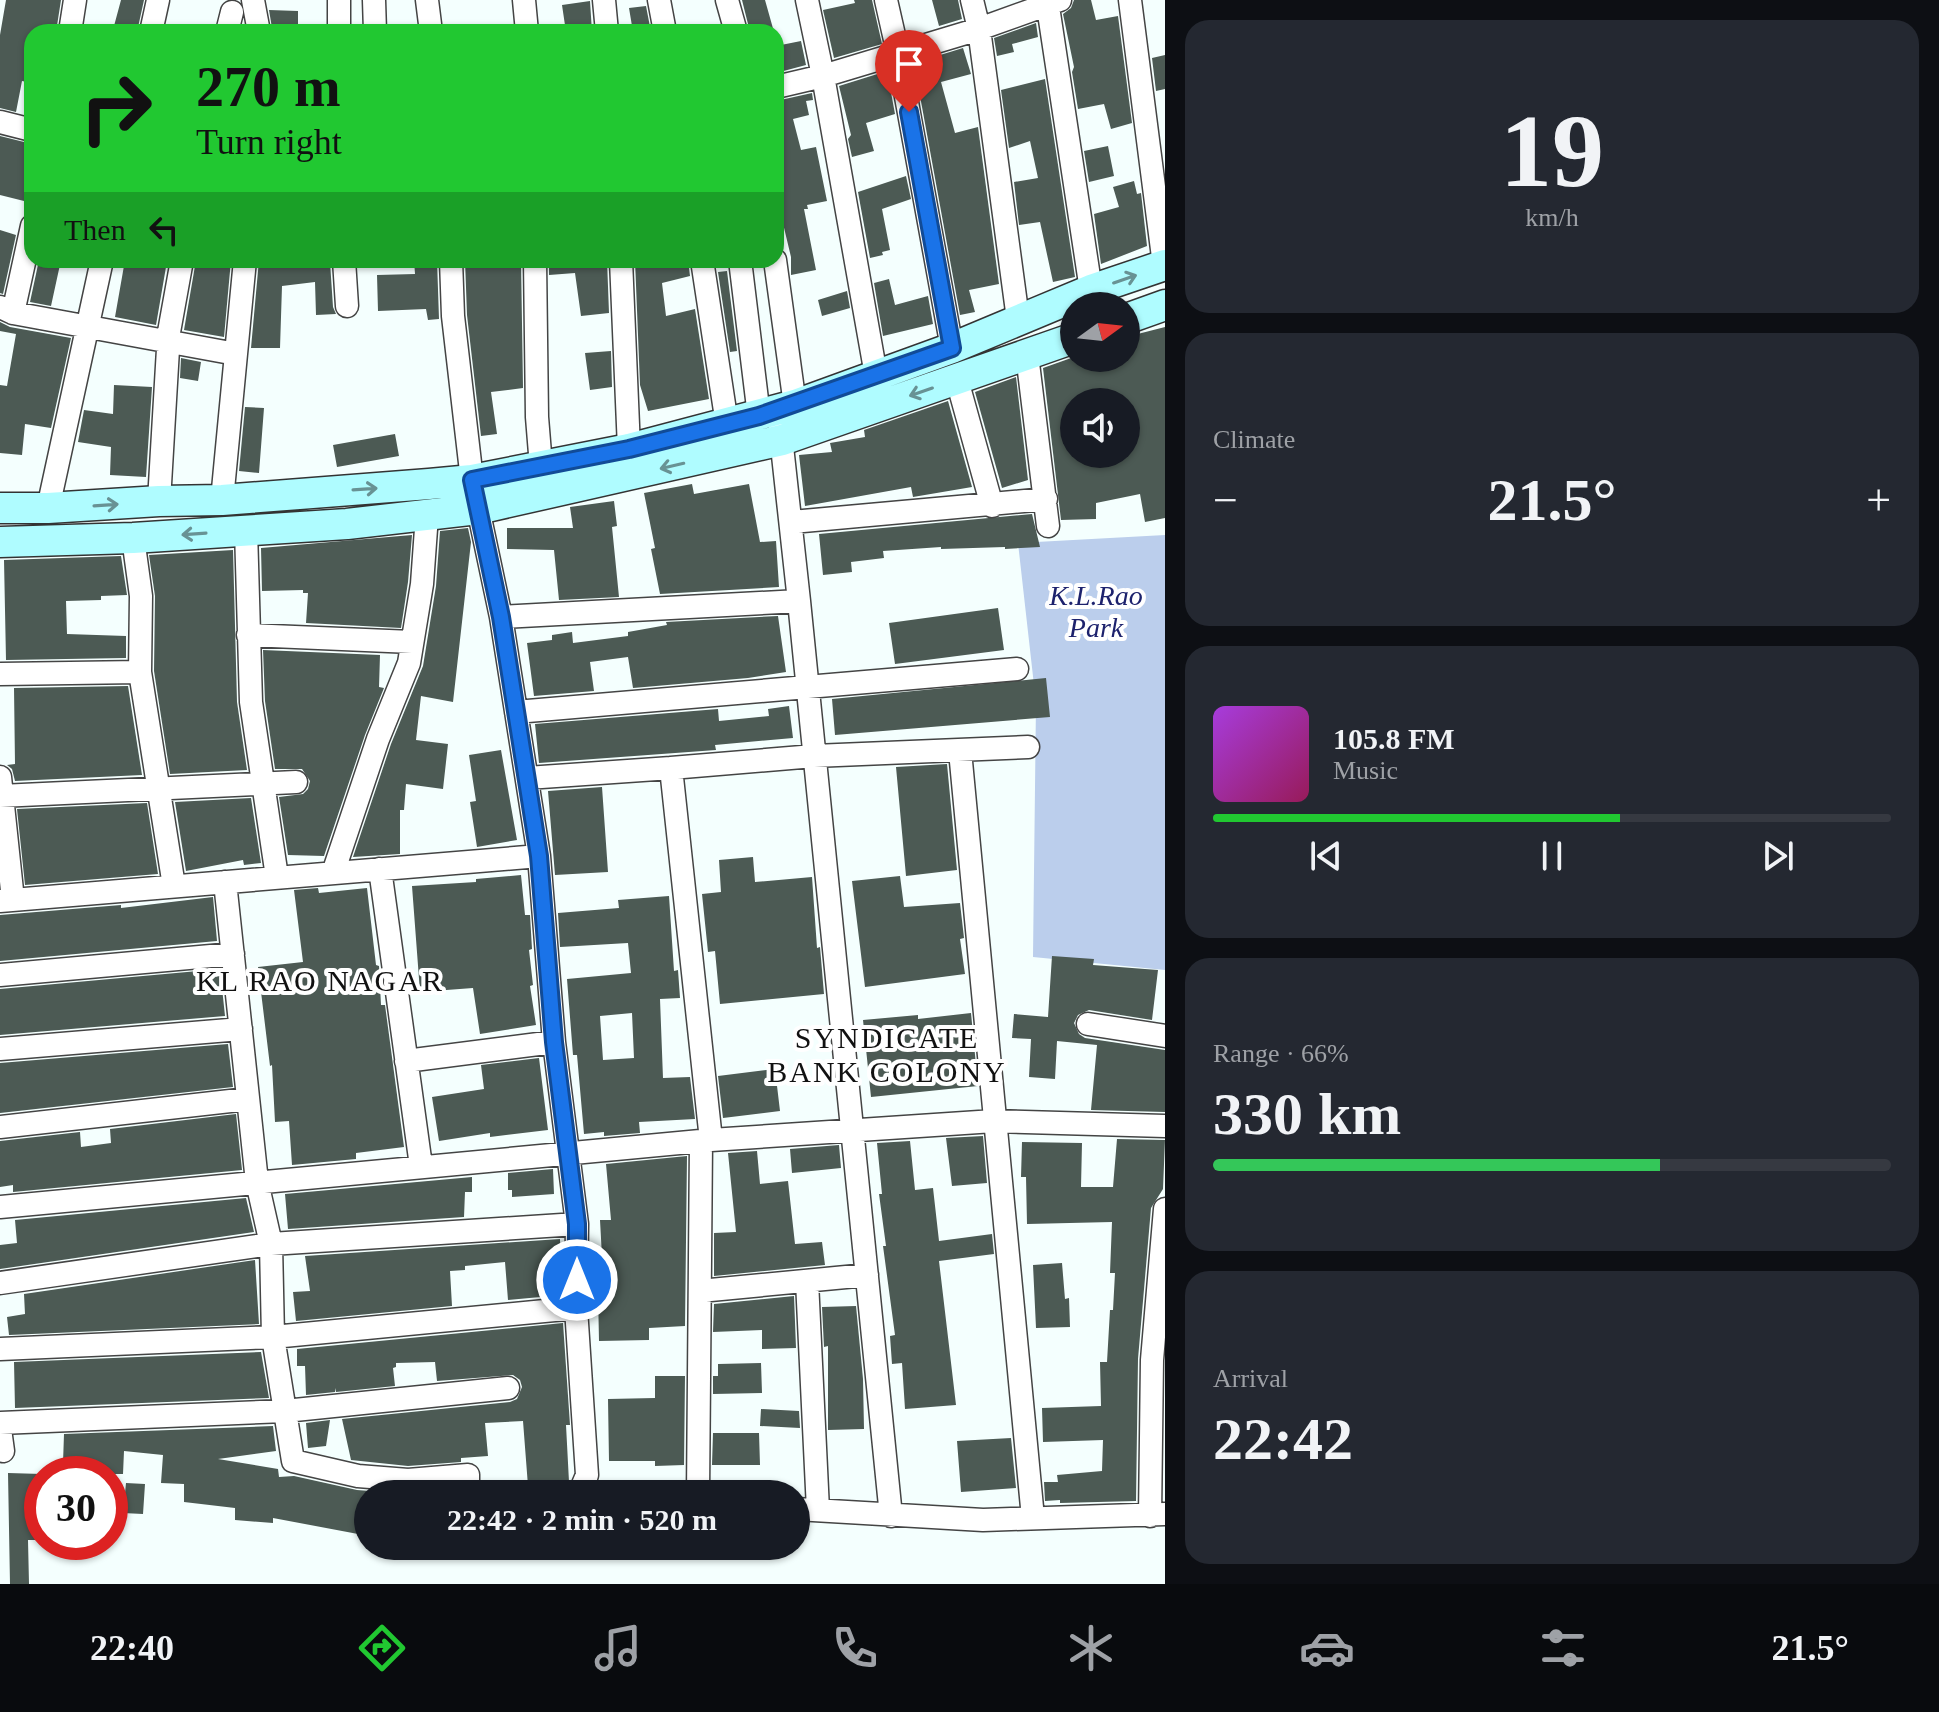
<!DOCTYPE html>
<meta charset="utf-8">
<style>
body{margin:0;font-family:"Times New Roman",serif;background:#242831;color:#f1f3f6;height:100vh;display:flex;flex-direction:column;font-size:30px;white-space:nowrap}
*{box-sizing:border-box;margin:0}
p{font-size:26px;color:#9ea1a6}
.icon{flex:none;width:44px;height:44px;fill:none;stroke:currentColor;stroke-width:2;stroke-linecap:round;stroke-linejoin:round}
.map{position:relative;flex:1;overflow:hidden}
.drawer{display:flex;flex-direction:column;gap:20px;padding:20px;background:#0d0f14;width:774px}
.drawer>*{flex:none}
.guide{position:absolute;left:24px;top:24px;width:760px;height:244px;border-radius:24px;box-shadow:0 2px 6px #0004;background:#21c831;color:#111;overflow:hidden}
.needle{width:52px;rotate:75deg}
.controls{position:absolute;left:1060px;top:292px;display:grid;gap:16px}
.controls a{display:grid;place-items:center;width:80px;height:80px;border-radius:50%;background:#171b24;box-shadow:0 2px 6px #0004;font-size:40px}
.speed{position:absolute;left:24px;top:1456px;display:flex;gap:16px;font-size:40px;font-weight:700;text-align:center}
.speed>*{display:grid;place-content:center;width:104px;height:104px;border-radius:50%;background:#171b24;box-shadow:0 2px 6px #0004;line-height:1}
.speed .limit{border:12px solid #d22;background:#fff;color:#111}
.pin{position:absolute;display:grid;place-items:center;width:68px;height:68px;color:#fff;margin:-82px -34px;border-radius:50% 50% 50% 0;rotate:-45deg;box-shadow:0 0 8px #0007}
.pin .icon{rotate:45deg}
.me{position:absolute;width:88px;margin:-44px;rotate:0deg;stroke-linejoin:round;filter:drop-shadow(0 0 6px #0008)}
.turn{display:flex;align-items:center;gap:28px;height:168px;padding:0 40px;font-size:36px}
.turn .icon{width:104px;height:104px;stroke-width:2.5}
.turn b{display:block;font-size:56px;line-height:68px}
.then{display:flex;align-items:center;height:76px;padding:0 40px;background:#0003;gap:16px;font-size:30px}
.big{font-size:60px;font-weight:600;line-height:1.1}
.drawer .card{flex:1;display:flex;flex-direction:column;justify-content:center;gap:12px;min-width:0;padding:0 28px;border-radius:24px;background:#242831}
.drawer .dial{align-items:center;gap:0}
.dial b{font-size:104px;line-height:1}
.song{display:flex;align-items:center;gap:24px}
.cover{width:96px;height:96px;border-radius:12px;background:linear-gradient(135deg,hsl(280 70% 55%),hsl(330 70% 35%))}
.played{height:8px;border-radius:4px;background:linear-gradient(90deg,#21c831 60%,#363941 60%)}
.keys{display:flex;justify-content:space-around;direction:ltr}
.heat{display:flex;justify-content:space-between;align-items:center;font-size:44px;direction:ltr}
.charge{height:12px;border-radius:6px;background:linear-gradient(90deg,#34c759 66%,#363941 0)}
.trip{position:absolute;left:354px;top:1480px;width:456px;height:80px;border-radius:40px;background:#171b24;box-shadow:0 2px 6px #0004;font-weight:600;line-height:80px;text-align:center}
.tab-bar{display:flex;height:128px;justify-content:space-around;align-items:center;background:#090b0e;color:#9ea1a6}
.tab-bar .icon{width:56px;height:56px}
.tab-bar .current{color:#21c831}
.tab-bar b{font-size:36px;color:#f1f3f6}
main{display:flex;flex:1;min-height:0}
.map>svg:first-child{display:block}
</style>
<main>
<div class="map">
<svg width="1165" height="1584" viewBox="0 0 1165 1584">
<rect width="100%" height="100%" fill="#f4fffe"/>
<path fill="#bbceec" d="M1165,535v435l-132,-13 3,-254 -18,-160z"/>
<path fill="#4c5a54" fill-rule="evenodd" d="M6,0h55l-5,32h-24v51l-10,-2 -6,31 -16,-4v-73z
M121,0h23l-7,32 -23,-6z
M742,0h23l9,32h-24z
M854,0h18l10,44 -48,14 -11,-48 32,-7z
M932,0h26l4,19 -23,7z
M1074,0h17l5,20 22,-4 14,107 -21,6 -7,-25 -26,5 -6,-37 2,-5 -11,-53 8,-6z
M590,1l2,31h-26l-4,-27z
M646,6l5,26h-18l-4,-24z
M269,10l29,1v17h-26z
M1036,23l2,14 -26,7 2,8 -17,4 -3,-18z
M801,41l5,24 -30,8v-27z
M963,48l8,26 -30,8 14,51 23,-6 21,157 -30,6 6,22 -15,3 -46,-252z
M1165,55v34l-9,2 -4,-33z
M887,71l8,43 -29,9 8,28 -22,6 -4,-18 3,-4 -12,-49z
M1045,79l30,198 -22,5 -13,-60 -21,3 -5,-43 24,-4 -8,-37 -21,7 -8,-58z
M812,93l1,7 -7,1 3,14 -16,4 8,31 15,-3 11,54 -20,4 1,4h-4l12,61 -25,5v-18l-15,-63v-93z
M0,136l32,8v59l-32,-8z
M1108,146l6,30 -25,6 -5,-31z
M906,176l5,23 -29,10 8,41 -8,2 1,3 -13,3 -12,-66z
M1134,181l3,13 4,-1 6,53 -46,18 -7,-50 25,-7 -6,-20z
M0,230l16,5 -13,59 -3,-1z
M39,260h22l-10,46 -21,-4z
M125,260l41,7 -10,58 -41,-8z
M196,260h35l-7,77 -40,-7z
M259,260l71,2 3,45 3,7 -20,1 -1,-33 -33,4 -2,62h-29z
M414,260h23l2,59 -11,1 -2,-11 -48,2 -1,-36 38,-1z
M465,260h56l2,128 -32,4 6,42 -16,2 -14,-121z
M549,260h58l2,53 -28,3 -6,-43 -26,2z
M635,260h53l2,16 -28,7 4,33 29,-7 14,90 -61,12 -8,-26z
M727,271l10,80 -7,1 -12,-80z
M889,279l6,26 33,-9 5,28 -50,12 -9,-53z
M847,291l3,17 -28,8 -4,-16z
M0,322l10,5 61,11 -20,90 -26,-4 -3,31 -22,-2v-68l7,1 9,-52 -16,-3z
M1165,327v191l-20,4 -5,-28 -44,9v16l-35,1 -18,-152 31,-11 52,1v-21zM1074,402h52v52h-52z
M611,351l1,36 -22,3 -5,-37z
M181,358l20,4 -3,19 -18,-3z
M1016,377l12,103 -26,8 -27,-96z
M114,385l38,2 -6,90 -36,-2 1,-28 -33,-5 6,-32 29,4z
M948,401l24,86 -59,10 -2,-10 -106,19 -6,-51 33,-3 -2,-9 35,-6 -1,-7z
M245,407l19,1 -5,65 -20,-2z
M395,434l4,22 -62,11 -4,-22z
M692,484l2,10 55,-10 11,58 16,-1 3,46 -119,7 -9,-45 4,-1 -11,-55z
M614,501l3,25 -5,1 7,70 -60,3 -5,-50 -47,-1v-21h66l-3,-21z
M1032,514l8,33 -35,2v-2l-64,2v-2l-58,4 1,7 -33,4 1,10 -29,3 -4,-41z
M468,528l3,14 -18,160 -32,-6 -5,44 32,4 -5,45 -37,-5 -2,26h-4v44l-47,3 38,-113 32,-78 13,-80 4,-55z
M412,535l-4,47 -7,46 -95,-5 2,-30h-5v-3l-41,1 -1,-43z
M233,550l4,152 10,68 -77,4 -16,-103 1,-75 -6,-41z
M121,556l6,39 -26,1v4l-35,1 1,33 59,2v22l-120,2 -2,-100z
M998,608l6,42 -109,14 -6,-41z
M778,616l8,56 -38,6 -115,10 -5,-31 -38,5 4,29 -60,5 -7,-53 25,-3v-5l20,-3 1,11 55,-7v-4l39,-7 -1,-3z
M263,650l117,5 -1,32 5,1 -19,47 -41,121 -36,-1 -9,-58 24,-3 5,-5 2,-8 -8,-12h-27l-10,-68z
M1046,678l4,39 -215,18 -3,-36z
M128,686l14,89 -127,6 -3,-12 -5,-4 8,-1 -1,-76z
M789,706l4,32 -78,7 1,5 -177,13 -4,-39 183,-15 1,12 50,-5 -1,-7z
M501,750l16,90 -40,7 -7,-45 6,-1 -7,-46z
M947,764l10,106 -51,6 -10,-109z
M602,787l6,85 -53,3 -7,-84z
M251,798l10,65 -17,2 -1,-5 -57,11 -11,-69z
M147,803l11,71 -133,11 -8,-76z
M753,857l2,25 57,-5 5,71 3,-1 4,47 -104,10 -5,-53 -7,1 -6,-58 19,-2 -2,-32z
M521,875l4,40h5l2,34 -3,1 4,35 -3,1 6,39 -56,9 -7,-46 -53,4 -8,-106 64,-4v-3z
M900,876l4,31 56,-4 4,35 -4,1 5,35 -100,13 -13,-106z
M318,888l1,5 48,-5 9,77 3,1 2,39h4l19,142 -48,6v6l-64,6 -3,-44 -14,1 -3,-57 -2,1 -12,-99 45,-5 -9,-72z
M669,896l5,75 4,-1 2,28 -20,1 3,79 27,-1 5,42 -56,3 1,11 -36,3v-4l-20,2 -7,-79h-4l-6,-76 64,-6 -3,-30 -68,4 -2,-34 61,-5 -1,-8zM632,1013l2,45 -31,2 -3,-44z
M213,897l4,44 -217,20v-46l121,-10v3z
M1052,956l42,3 -1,6 65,5 -6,50 -63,-10 -11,5 -4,8 5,11 6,4 80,12v62l-74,-2 6,-65 -40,-4 -2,38 -26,-2 2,-38 -19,-1 2,-24 34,3z
M220,969l5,47 -225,19v-46z
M971,1013l7,73 -107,11 -8,-77 55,-5v4z
M228,1044l5,43 -233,26v-50z
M539,1058l9,72 -58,7v-4l-51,8 -7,-44 52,-8 -3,-24z
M775,1069l5,42 -57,7 -5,-42z
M236,1114l6,56 -229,22v-7l-13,2v-46l80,-9 1,15 30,-4 -1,-14z
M983,1136l4,47 -35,3 -6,-48z
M1117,1139l48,1 -2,49 -12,19 -13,151 -2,142 -76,2v-3l-15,1 -1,-19h14l-1,-7 45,-4 1,-31 -60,2 -1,-34 59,-2 -1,-44h7l3,-52h3l2,-37h-5l2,-51 -85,2 -1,-47h-5l1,-35 60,1 -1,44h32z
M910,1141l5,49 18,-2 6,53 53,-7 2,20 -55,7 17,144 -51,4 -3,-46 -10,1 -2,-28 5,-1 -12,-89h3l-7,-52h3l-5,-51z
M839,1145l2,23 -49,5 -2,-24z
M757,1151l3,33 28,-3 7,63 27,-2 3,23 -111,11v-43l22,-1 -8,-79z
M687,1156l-2,170 -36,2v12l-50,1 -1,-48h6l-4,-73h11l-5,-56z
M553,1169l1,25 -42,3v-7h-4v-17z
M472,1177v15h-7l-1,25 -176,12 -3,-35z
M246,1198l8,34 -254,37v-24l17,-2 -2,-23z
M560,1239l2,56 -54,5 -3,-38 -40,4v4l-15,1 2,35 -156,15 -3,-29 17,-1 -5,-35z
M255,1260l4,64 -250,11 -2,-18 18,-3 -1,-20z
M1062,1263l3,36 4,-1 1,29 -34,1 -3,-63z
M794,1296l2,52 -34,1v-19l-49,2 1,-28z
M856,1306l7,73 1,50 -36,1v-84l-4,1 -2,-40z
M563,1323l7,102h-4l3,57 -41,4 -5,-65 -38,2 3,33 -27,2v4l-53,4 -57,-6 -9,-41 168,-17 7,-3 5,-12 -2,-7 -7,-5 -76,6 -2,-19 -39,1v4l-3,1 2,18 -59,6 -1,-4v4l-29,3 -1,-29h-8v-17z
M261,1352l8,46 -254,10 -1,-46z
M761,1363l1,30 -49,1v-18h5v-12z
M655,1376h30l-1,89 -29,1v-5h-46l-1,-62 47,-1z
M761,1409l38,2 1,17 -40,-2z
M330,1420l-4,26 -18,2 -2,-25z
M273,1426l3,25 -58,8 60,10 1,8 15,-1 63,14 50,4 47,-4v4h-86v40h-10l-85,-16v5l-38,-3v-12l-51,-6v-18l-23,-1 2,-28 -39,-4 -1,23h-24l1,-9 -37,-2 1,-29z
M713,1433h46l1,32h-48z
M1011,1438l5,50 -55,4 -4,-51z
M8,1473l34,1 -1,66h-13l1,44h-19z
M126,1483l19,1 -2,30 -20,-1z"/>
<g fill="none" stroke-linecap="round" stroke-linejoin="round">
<defs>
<path id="street" d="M253,0l6,32
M339,0v32
M374,0l1,32
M427,0l4,32
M524,0l3,32
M604,0l3,32
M659,0l6,32
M727,0l9,32
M807,0l16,76 53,299
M886,0l12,53 54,295
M972,0l7,29 39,290
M1047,0l44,290
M1130,0l34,265
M70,32l5,-32
M151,32l7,-32
M227,32l5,-20
M776,87l47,-11 156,-47 81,-29
M0,122l32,8
M344,260l3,46
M535,260l2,157 4,49
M621,260l8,189
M702,260l25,164
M740,260l19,156
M775,260l20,145
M0,307l13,6 223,41
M13,313l19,-87
M1027,355l21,171
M957,380l35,126
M780,428l19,173
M222,500l23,-240
M159,501l10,-169 13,-72
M48,508l54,-248
M792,522l254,-23
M246,530l5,172 26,175
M133,538l8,58 -1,76 34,214
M501,617l298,-16 92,915
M248,635l164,7
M0,674l140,-2
M516,712l501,-43
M960,751l73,767
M0,777l13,123
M527,778l144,-10
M0,796l296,-14
M539,856l15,186 23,182 -1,84 11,167 -8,19
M380,869l41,297
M333,873l45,-134 31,-76 13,-79 5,-69
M225,882l32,300 14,62 2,93 20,124 65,15 50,4 60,-5v19
M0,901l539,-45 -38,-239 -29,-137 -19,-164 -2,-56
M0,975l233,-21
M1088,1024l77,12
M0,1049l241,-20
M406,1061l148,-19
M0,1127l248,-28
M711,1140l-40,-372 143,-12 214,-9
M0,1207l711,-67 283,-19 171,5
M807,1281l11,229
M0,1283l271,-39 306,-20
M700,1291l167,-16
M0,1349l273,-12 303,-29
M0,1423l285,-12 223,-23
M0,1429l3,22
M698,1494l3,-353
M796,1509l187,11 182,-6
M1150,1516l2,-156 13,-151"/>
<path id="secondary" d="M1126,319l39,-14
M0,508h48l111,-7 63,-1 207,-16 43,-4 157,-31 166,-44 157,-57 139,-58 74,-25
M0,542l133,-4 214,-14 131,-15 304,-69 292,-102"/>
</defs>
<use href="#street" stroke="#444" stroke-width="25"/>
<use href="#secondary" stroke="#333" stroke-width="33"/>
<use href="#street" stroke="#fff" stroke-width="22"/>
<use href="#secondary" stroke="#affcff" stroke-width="30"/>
</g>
<defs><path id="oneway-shaft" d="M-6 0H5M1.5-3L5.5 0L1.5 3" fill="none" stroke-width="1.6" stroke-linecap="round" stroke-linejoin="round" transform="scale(2)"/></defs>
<g stroke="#689294">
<use href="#oneway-shaft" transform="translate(1125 279) rotate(-19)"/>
<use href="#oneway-shaft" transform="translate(921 392) rotate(161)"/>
<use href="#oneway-shaft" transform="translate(672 466) rotate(167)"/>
<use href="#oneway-shaft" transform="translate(365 489) rotate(-4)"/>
<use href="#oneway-shaft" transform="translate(106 505) rotate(-4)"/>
<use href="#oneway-shaft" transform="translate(194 534) rotate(176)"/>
</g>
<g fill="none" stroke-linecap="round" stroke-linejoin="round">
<defs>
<path id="route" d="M577,1280v-56l-23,-182 -15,-186 -38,-239 -29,-137 157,-31 130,-33 193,-68 -43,-236"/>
</defs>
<use href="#route" stroke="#114b97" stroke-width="20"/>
<use href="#route" stroke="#1a73e8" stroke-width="14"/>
</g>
<g text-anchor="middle" stroke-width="8" stroke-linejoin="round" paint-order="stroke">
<g font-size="28" font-style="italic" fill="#1d226d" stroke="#fff">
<text x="1096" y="605">K.L.Rao<tspan x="1096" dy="32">Park</tspan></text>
</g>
<g font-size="30" letter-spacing="2" fill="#111" stroke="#fff">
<text x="320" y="991">KL RAO NAGAR</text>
<text x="887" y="1048">SYNDICATE<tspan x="887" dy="34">BANK COLONY</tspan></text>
</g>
</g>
</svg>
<div class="controls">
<a><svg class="needle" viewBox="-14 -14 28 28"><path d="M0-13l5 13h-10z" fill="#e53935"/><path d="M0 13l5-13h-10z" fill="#9ea1a6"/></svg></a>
<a><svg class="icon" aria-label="sound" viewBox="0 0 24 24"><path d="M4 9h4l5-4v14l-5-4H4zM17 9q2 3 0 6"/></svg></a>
</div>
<div class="speed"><div class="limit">30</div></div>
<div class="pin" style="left:909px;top:112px;background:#d93025"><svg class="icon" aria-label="arrive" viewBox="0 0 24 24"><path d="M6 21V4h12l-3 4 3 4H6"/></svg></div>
<svg class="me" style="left:577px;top:1280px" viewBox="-20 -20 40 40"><circle r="17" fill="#1a73e8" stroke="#fff" stroke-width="3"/><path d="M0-11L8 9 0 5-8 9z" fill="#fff"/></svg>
<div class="trip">22:42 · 2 min · 520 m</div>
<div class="guide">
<div class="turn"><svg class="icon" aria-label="right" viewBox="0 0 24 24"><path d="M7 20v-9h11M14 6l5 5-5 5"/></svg><div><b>270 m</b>Turn right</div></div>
<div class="then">Then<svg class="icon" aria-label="left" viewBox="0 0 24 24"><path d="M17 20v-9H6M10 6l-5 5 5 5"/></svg></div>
</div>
</div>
<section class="drawer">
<div class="card dial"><b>19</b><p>km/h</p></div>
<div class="card"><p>Climate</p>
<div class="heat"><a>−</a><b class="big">21.5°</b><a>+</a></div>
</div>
<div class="card">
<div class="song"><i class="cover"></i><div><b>105.8 FM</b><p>Music</p></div></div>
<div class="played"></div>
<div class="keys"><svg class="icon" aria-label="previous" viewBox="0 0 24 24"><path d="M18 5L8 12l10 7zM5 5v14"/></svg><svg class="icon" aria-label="pause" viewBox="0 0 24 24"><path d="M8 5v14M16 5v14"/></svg><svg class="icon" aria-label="next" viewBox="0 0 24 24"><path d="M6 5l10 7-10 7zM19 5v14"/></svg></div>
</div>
<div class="card"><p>Range · 66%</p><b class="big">330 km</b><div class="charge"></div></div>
<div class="card"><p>Arrival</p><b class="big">22:42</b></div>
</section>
</main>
<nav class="tab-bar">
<b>22:40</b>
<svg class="icon current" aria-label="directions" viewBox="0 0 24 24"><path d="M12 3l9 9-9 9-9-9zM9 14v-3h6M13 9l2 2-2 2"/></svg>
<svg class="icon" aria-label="music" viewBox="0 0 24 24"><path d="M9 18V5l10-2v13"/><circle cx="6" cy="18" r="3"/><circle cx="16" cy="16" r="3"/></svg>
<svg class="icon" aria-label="phone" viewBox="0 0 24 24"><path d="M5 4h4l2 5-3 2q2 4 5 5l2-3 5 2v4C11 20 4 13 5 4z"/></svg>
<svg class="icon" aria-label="climate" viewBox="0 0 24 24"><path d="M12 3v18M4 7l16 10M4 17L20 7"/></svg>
<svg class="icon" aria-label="car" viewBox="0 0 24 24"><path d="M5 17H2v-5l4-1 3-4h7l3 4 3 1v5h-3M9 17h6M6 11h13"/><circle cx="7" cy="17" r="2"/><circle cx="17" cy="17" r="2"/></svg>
<svg class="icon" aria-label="filters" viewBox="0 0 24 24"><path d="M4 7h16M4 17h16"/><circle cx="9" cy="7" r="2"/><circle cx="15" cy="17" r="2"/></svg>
<b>21.5°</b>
</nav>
